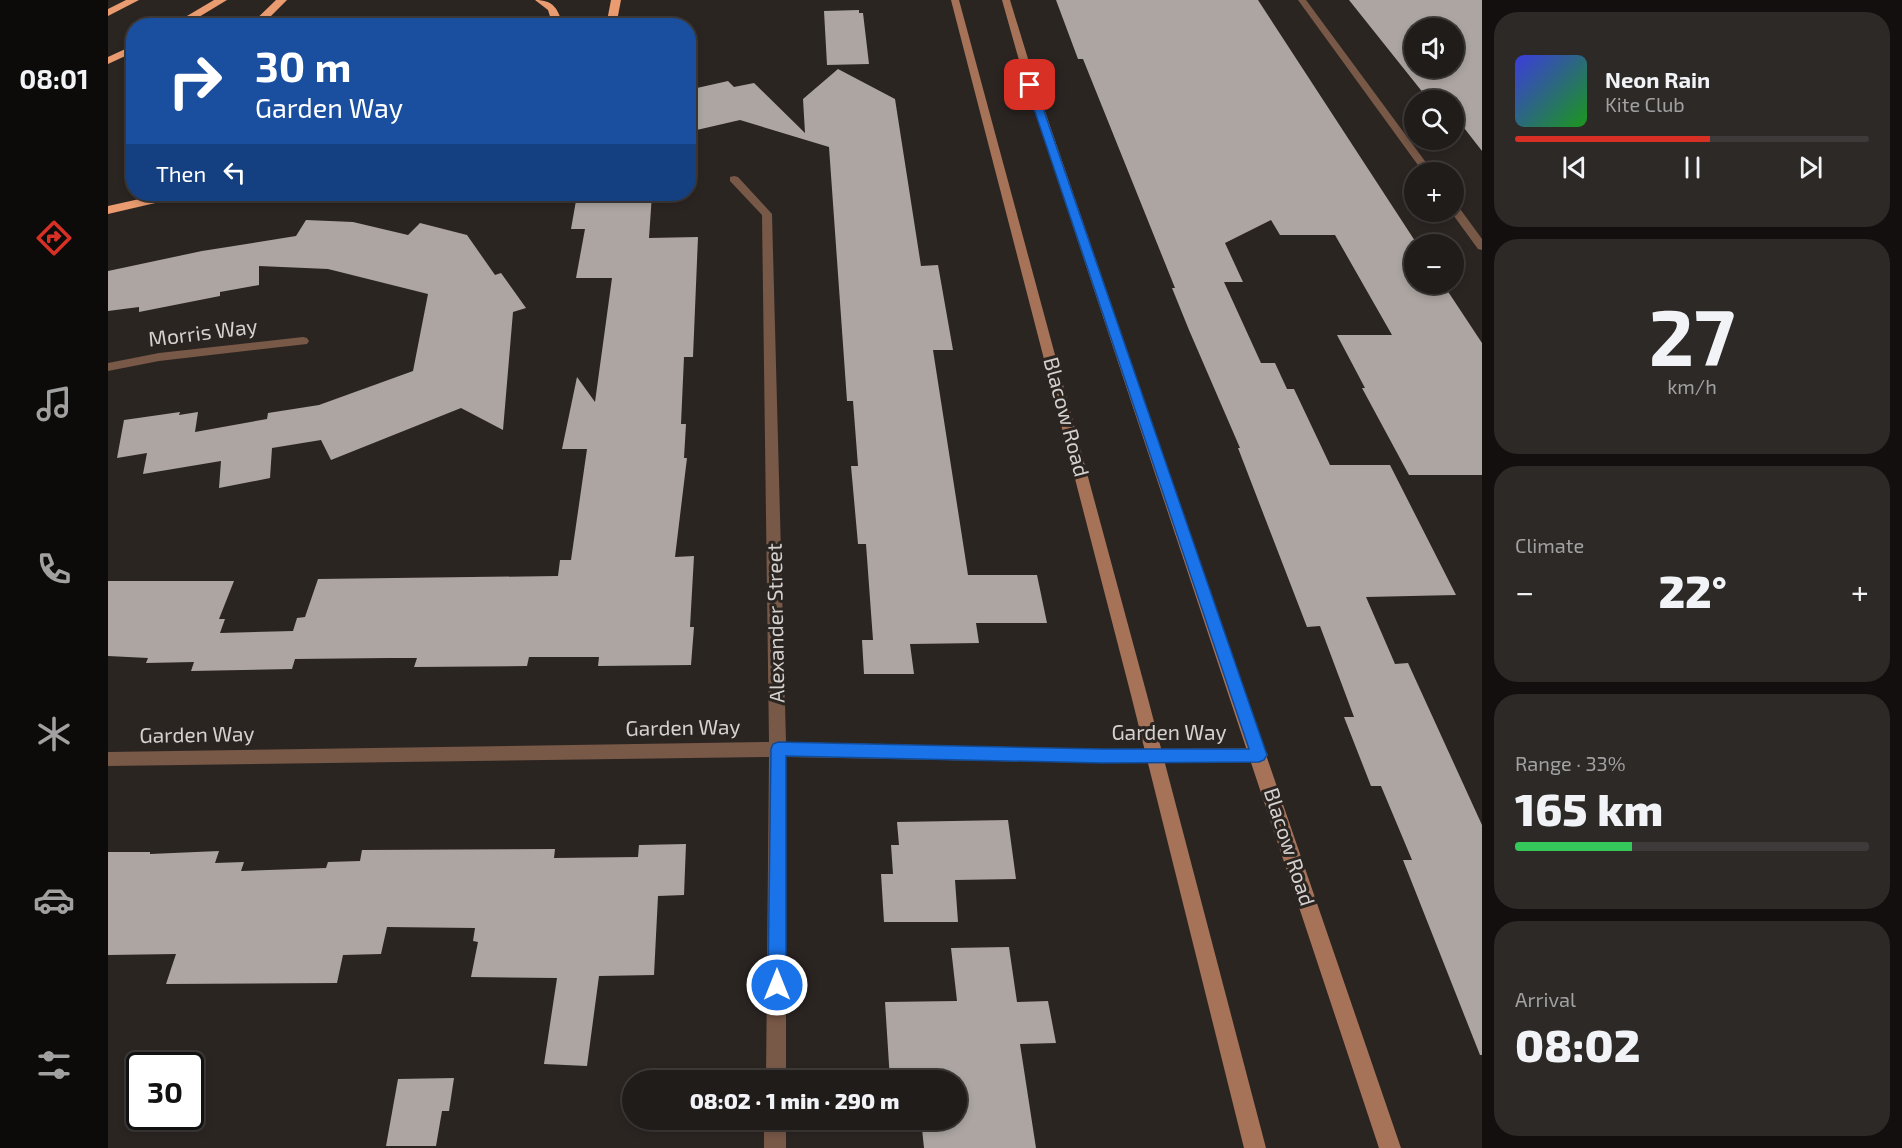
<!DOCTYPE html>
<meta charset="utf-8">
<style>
body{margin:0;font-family:"Exo 2",sans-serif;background:#2d2927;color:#f1f3f6;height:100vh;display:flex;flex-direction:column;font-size:22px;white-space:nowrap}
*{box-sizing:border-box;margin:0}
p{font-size:20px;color:#a2a1a2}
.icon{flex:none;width:33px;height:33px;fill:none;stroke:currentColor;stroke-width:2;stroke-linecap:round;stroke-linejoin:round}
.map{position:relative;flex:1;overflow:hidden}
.panel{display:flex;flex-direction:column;gap:12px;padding:12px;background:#120f0e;width:420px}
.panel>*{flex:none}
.hud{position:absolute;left:18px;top:18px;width:570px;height:183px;border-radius:24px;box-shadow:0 3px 9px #0003,0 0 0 2px #3d3a39;background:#1a4fa0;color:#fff;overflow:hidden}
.fabs{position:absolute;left:1296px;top:18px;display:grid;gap:12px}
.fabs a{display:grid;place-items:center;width:60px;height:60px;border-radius:50%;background:#201c1a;box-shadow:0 3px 9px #0003,0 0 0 2px #3d3a39;font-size:30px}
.speed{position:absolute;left:18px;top:1052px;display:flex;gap:12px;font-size:30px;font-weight:700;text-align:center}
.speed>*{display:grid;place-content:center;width:78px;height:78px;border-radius:50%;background:#201c1a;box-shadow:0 3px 9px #0003,0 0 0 2px #3d3a39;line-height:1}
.speed .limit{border:3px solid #111;border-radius:9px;background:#fff;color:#111}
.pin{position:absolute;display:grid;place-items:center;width:51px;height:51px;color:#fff;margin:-26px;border-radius:12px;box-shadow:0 3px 9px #0006}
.me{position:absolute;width:66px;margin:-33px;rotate:0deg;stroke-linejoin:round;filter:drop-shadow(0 0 4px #0008)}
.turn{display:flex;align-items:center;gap:21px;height:126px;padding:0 30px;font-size:27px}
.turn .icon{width:78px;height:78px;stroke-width:2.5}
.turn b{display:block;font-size:42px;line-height:51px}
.then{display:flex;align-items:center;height:57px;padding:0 30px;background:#0003;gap:12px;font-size:22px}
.big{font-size:45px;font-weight:800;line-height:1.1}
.panel .card{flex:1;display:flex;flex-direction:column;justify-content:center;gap:9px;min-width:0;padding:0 21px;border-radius:24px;background:#2d2927}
.panel .dial{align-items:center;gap:0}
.dial b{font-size:78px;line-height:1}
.song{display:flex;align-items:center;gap:18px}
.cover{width:72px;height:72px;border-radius:9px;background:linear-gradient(135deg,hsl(240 70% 55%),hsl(120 70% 35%))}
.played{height:6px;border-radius:3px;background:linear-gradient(90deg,#d93025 55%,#3d3a39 55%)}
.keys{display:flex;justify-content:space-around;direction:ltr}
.heat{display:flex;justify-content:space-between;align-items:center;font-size:33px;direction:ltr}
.charge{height:9px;border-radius:4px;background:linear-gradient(90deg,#34c759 33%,#3d3a39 0)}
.trip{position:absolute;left:514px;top:1070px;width:345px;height:60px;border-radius:30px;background:#201c1a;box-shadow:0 3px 9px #0003,0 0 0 2px #3d3a39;font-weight:800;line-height:60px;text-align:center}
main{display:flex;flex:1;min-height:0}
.menu{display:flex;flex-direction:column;width:108px;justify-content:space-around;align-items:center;background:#0d0b0a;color:#a2a1a2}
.menu .icon{width:42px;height:42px}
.menu .current{color:#d93025}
.menu b{font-size:27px;color:#f1f3f6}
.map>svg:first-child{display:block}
</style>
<main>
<nav class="menu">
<b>08:01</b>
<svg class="icon current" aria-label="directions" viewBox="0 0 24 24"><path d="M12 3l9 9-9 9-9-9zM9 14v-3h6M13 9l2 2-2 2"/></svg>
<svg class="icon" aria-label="music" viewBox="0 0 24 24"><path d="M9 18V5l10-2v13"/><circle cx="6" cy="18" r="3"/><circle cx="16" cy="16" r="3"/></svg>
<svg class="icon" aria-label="phone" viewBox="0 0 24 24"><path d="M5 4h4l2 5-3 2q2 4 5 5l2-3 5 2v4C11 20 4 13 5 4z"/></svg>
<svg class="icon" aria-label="climate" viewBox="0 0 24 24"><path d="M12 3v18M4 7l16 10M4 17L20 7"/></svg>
<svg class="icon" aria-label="car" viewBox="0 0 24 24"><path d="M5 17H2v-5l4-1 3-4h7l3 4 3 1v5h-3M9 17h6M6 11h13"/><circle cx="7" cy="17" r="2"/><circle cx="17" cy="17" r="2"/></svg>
<svg class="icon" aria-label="filters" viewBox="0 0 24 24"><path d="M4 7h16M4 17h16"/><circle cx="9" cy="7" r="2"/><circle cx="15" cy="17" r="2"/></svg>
</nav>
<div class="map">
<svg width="1374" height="1148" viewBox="0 0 1374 1148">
<rect width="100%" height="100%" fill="#2b2522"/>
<path fill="#aca5a1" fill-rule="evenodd" d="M948,0h202l159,244h-3v40h29l39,59v132h-73l-47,-87h3l-28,-53h55l-57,-100h-55l-9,-15 -46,23 18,39h-19l37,81h14l12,26h7l36,76h60l66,130 -90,2 29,67 13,-1 74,162v230h-2l-77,-195h9l-31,-74h-10l-27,-69h10l-34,-91 -13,1 -69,-179h2l-51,-118 -17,-42h3l-92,-229h-5z
M1241,0h133v151l-28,-36v-15h-13l-5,-6h-12zM1306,28h40v40h-40z
M751,10v3h4l6,51 -42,1 -3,-54z
M730,69l57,30 26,167 17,-1 15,85h-20l35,225h69l10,48h-71l3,20 -69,1 4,30h-50l-2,-34h11l-7,-96h-8l-7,-78h7l-5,-65h-6l-18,-254 -89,-27 -52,12v-42l40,-9 6,6 20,-4 51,50 -2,-34z
M544,194l-3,44 49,-1 -5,120h-9l-3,67h5l-2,34h3l-12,99 19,-1 -4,71h4l-3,38 -93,1 1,-9h-70l-2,9 -113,1 3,-9h-28l-94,1 -3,10 -101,2 3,-9 -48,1 2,-5 -40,-2v-75h126l-15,38h6l-5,14 73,-2 4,-13 8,-1 13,-38 240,-3 2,-16h11l16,-111h-25l15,-72 18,25 17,-124h-36l9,-49h-14l6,-34z
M198,220l47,2 55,13 12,-12 47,12 28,40 6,-2 25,35 -13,4 -10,118 -42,-22 -130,52 -10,-20 -49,8 -2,30 -51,10 2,-27 -78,13 4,-21 -30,5 7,-38 56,-8 -1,3 19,-3 -3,20 72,-13 1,-6 51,-8 94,-34 15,-77 -100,-25 -69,-3v19l-39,7v4l-81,16v-5l-31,4v-40l94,-20 94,-15z
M900,820l8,59 -61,1 3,42h-74l-3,-48h12l-2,-29h8l-2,-23z
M578,844l-2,51 -26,1 -4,79 -55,1 -12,90 -43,-2 13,-86 -86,-1 7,-35 -5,-1 2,-13 -88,-1 -6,27 -38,1 -6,28 -171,1 10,-30 -68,1v-103h42v2l69,-3 -4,12 29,-1 -3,9 85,-3 2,-6 32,-1 2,-11 193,-1 -1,9 84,-1 1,-12z
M901,947l8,55 31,-1 8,42 -36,1 16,104h-112l-3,-29h36v-39h-67l-5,-78 72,-1 -6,-53z
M346,1078l-5,33h-7l-6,35h-50l12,-67z"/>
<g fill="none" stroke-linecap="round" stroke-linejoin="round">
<path fill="#785847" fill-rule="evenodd" d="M1190,0h8l127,172h-10z
M626,176l4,1 34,37 14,528 316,7 157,-1 6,2 3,5 -3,5 -6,2 -157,1 -316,-6v323h-20l3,-323 -661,9v-14l661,-10 -7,-527 -32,-34v-4z
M1346,205l4,1 24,33v11l-4,-1 -27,-37h3z
M195,337l4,1 2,3 -2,3 -148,17 -51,10v-8l51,-10z
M656,1119h22v29h-22z"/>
<path fill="#a67358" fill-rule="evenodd" d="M843,0h8l188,695 119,453h-22l-113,-453z
M894,0h8l26,85 365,1063h-22l-353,-1063z"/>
<path fill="#ea9b70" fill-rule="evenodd" d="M18,0h13l-31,16v-7z
M106,0h13l-43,26h-14z
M168,0h11l-26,26h-12z
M427,0c19,0 23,9 28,26h-10l-5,-16z
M503,0h10l-5,26h-10z
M26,45v7l-26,12v-7z
M54,194h20l-1,3 -73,17v-8z"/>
</g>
<path fill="#1a73e8" stroke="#114b97" stroke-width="1.5" d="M922,82l5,3 232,670 -3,5 -5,2 -157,1 -316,-7v229l-3,7 -6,2 -7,-2 -2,-7 3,-236 2,-5 5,-2 324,7h147l-223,-664z"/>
<g text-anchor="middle" stroke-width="6" stroke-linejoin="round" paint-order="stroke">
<g font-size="21" fill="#d5d1cf" stroke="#2b2522">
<text transform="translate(95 333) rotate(-7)" y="7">Morris Way</text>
<text transform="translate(958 417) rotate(75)" y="7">Blacow Road</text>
<text transform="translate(668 623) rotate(-91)" y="7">Alexander Street</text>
<text transform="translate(575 728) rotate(-1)" y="7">Garden Way</text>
<text x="1061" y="740">Garden Way</text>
<text transform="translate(89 735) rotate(-1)" y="7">Garden Way</text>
<text transform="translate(1181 847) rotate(72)" y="7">Blacow Road</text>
</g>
</g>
</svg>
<div class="fabs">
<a><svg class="icon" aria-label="sound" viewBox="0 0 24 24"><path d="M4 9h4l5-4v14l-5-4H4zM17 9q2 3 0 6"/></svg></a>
<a><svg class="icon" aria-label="search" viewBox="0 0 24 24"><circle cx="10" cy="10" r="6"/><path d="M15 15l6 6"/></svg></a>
<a>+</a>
<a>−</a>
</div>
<div class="speed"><div class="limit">30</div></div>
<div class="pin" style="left:922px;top:85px;background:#d93025"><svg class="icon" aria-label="arrive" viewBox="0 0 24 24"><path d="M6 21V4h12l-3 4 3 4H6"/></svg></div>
<svg class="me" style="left:669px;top:985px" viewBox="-20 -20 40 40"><circle r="17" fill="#1a73e8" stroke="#fff" stroke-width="3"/><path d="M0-11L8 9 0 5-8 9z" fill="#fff"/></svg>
<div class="trip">08:02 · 1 min · 290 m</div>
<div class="hud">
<div class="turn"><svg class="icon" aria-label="right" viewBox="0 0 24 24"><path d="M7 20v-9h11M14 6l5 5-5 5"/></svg><div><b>30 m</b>Garden Way</div></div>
<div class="then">Then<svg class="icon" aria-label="left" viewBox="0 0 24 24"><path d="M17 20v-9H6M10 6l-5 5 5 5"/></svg></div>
</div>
</div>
<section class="panel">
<div class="card">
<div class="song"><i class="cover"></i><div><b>Neon Rain</b><p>Kite Club</p></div></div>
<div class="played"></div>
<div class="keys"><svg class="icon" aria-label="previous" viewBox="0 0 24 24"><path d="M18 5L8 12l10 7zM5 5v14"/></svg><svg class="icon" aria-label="pause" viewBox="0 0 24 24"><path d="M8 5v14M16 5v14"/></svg><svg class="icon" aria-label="next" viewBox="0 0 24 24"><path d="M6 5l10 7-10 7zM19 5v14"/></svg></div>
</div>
<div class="card dial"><b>27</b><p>km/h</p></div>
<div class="card"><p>Climate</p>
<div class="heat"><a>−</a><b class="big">22°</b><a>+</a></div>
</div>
<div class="card"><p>Range · 33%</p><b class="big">165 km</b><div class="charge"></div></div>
<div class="card"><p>Arrival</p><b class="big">08:02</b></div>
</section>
</main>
